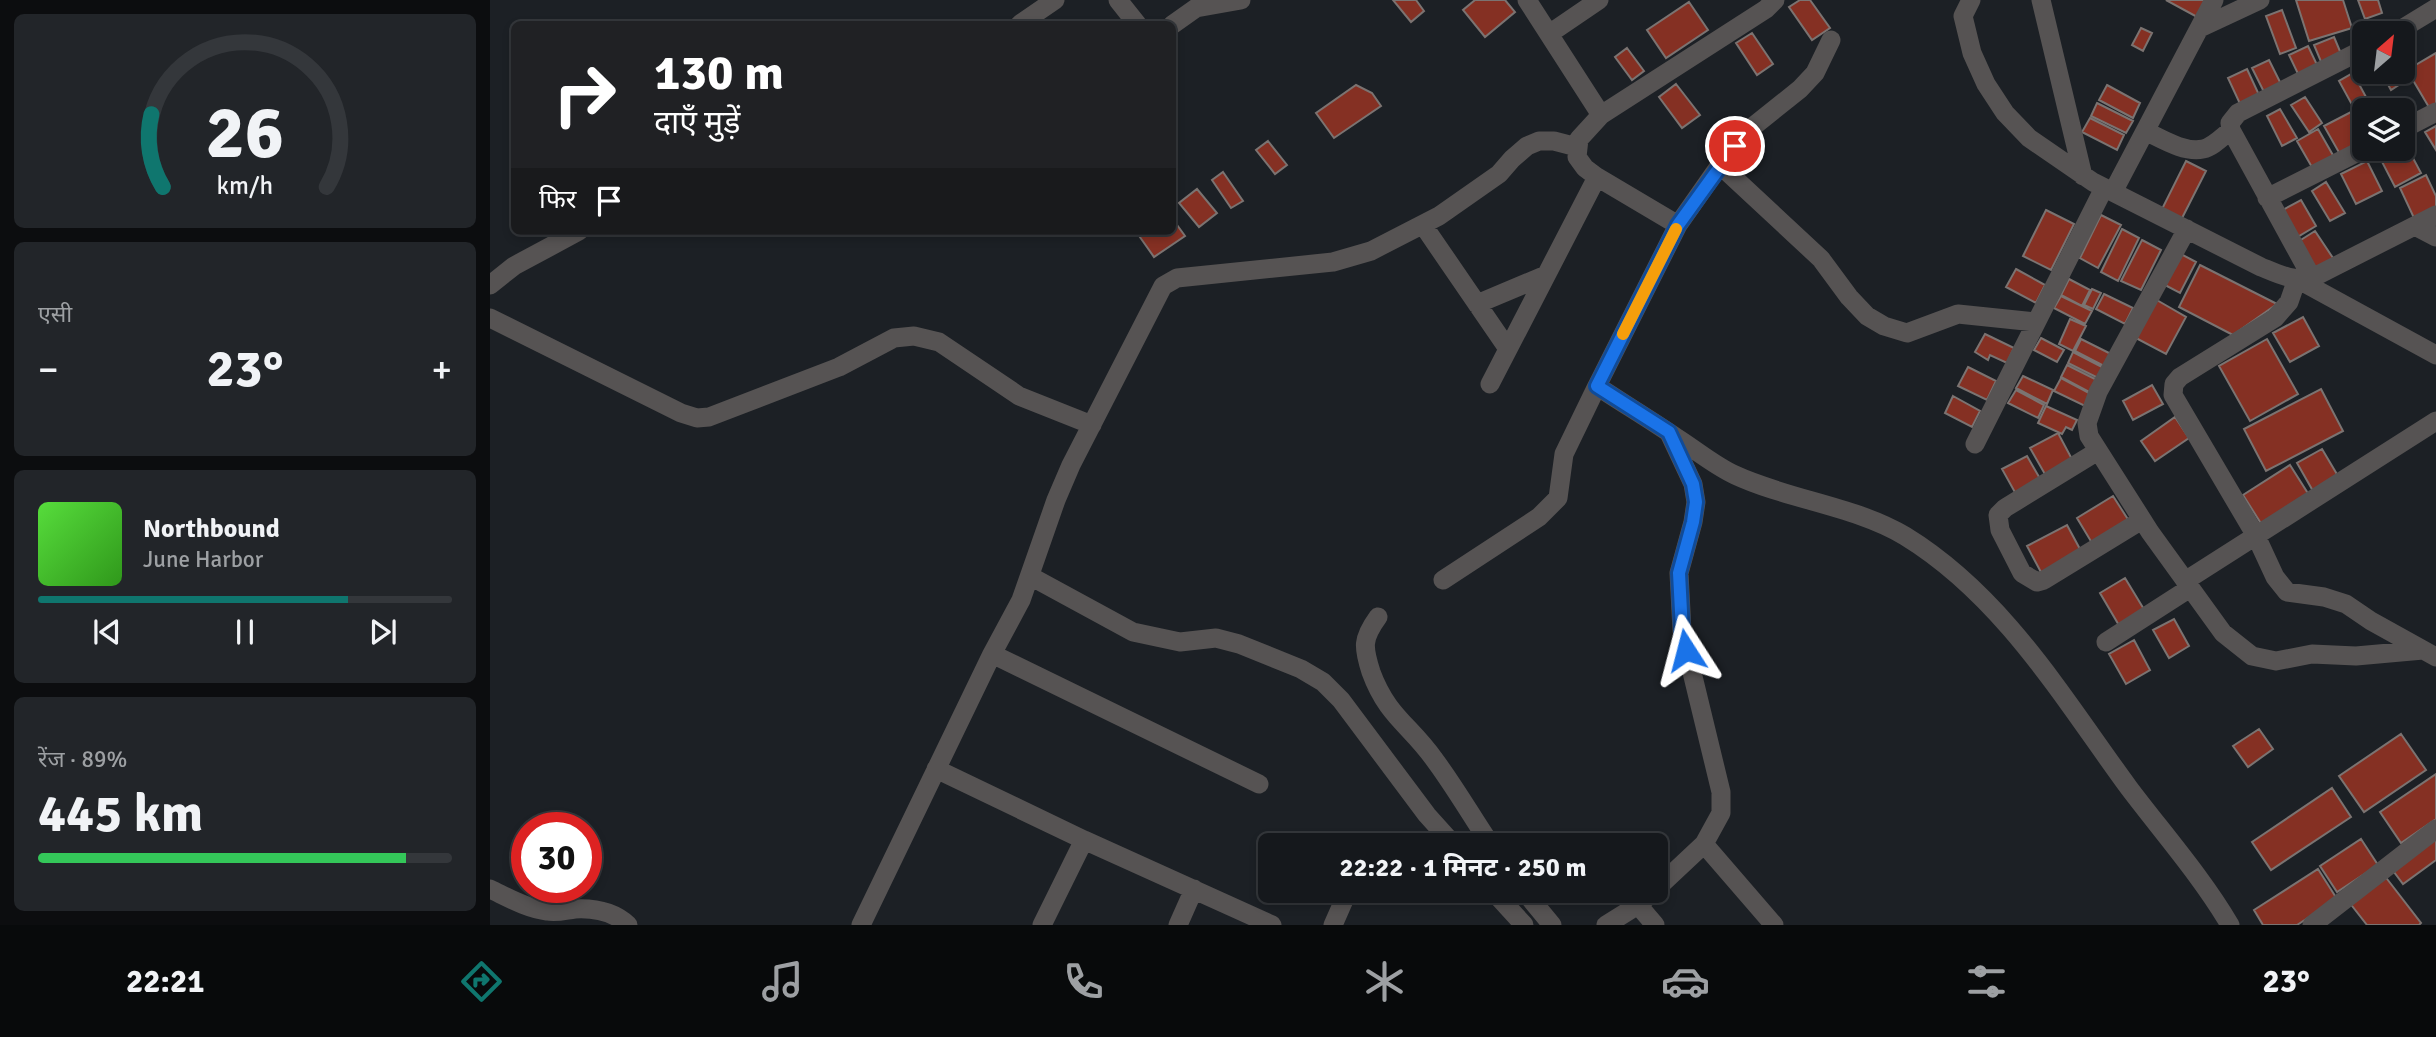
<!DOCTYPE html>
<html lang="hi">
<meta charset="utf-8">
<style>
body{margin:0;font-family:Signika,"Noto Sans Devanagari",sans-serif;background:#222529;color:#f1f3f6;height:100vh;display:flex;flex-direction:column;font-size:26px;white-space:nowrap}
*{box-sizing:border-box;margin:0}
p{font-size:23px;color:#9da0a3}
.icon{flex:none;width:38px;height:38px;fill:none;stroke:currentColor;stroke-width:2;stroke-linecap:round;stroke-linejoin:round}
.map{position:relative;flex:1;overflow:hidden}
.panel{display:flex;flex-direction:column;gap:14px;padding:14px;background:#0c0d0f;width:490px}
.panel>*{flex:none}
.hud{position:absolute;left:21px;top:21px;width:665px;height:214px;border-radius:10px;box-shadow:0 4px 10px #0003,0 0 0 2px #34373b;background:#202124;color:#fff;overflow:hidden}
.needle{width:46px;rotate:28deg}
.tools{position:absolute;left:1862px;top:21px;display:grid;gap:14px}
.tools a{display:grid;place-items:center;width:63px;height:63px;border-radius:10px;background:#15181c;box-shadow:0 4px 10px #0003,0 0 0 2px #34373b;font-size:35px}
.speed{position:absolute;left:21px;top:812px;display:flex;gap:14px;font-size:35px;font-weight:700;text-align:center}
.speed>*{display:grid;place-content:center;width:91px;height:91px;border-radius:50%;background:#15181c;box-shadow:0 4px 10px #0003,0 0 0 2px #34373b;line-height:1}
.speed .limit{border:10px solid #d22;background:#fff;color:#111}
.pin{position:absolute;display:grid;place-items:center;width:60px;height:60px;color:#fff;margin:-30px;border:4px solid #fff;border-radius:50%;box-shadow:0 2px 7px #0007}
.me{position:absolute;width:77px;margin:-38px;rotate:351deg;stroke-linejoin:round;filter:drop-shadow(0 0 5px #0008)}
.turn{display:flex;align-items:center;gap:24px;height:147px;padding:0 28px;font-size:32px}
.turn .icon{width:91px;height:91px;stroke-width:2.5}
.turn b{display:block;font-size:49px;line-height:60px}
.then{display:flex;align-items:center;height:66px;padding:0 28px;background:#0003;gap:14px;font-size:26px}
.big{font-size:52px;font-weight:700;line-height:1.1}
.panel .widget{flex:1;display:flex;flex-direction:column;justify-content:center;gap:10px;min-width:0;padding:0 24px;border-radius:10px;background:#222529}
.panel .dial{align-items:center;gap:0}
.dial svg{height:182px;overflow:visible;fill:none;stroke:#34373b;stroke-width:7;stroke-linecap:round;text-anchor:middle}
.dial text{fill:#f1f3f6;stroke:none}
.song{display:flex;align-items:center;gap:21px}
.cover{width:84px;height:84px;border-radius:10px;background:linear-gradient(135deg,hsl(110 70% 55%),hsl(110 70% 35%))}
.played{height:7px;border-radius:4px;background:linear-gradient(90deg,#0f766e 75%,#34373b 75%)}
.keys{display:flex;justify-content:space-around;direction:ltr}
.heat{display:flex;justify-content:space-between;align-items:center;font-size:38px;direction:ltr}
.charge{height:10px;border-radius:5px;background:linear-gradient(90deg,#34c759 89%,#34373b 0)}
.trip{position:absolute;left:768px;top:833px;width:410px;height:70px;border-radius:10px;background:#15181c;box-shadow:0 4px 10px #0003,0 0 0 2px #34373b;font-weight:700;line-height:70px;text-align:center}
.tabs{display:flex;height:112px;justify-content:space-around;align-items:center;background:#080a0b;color:#9da0a3}
.tabs .icon{width:49px;height:49px}
.tabs .on{color:#0f766e}
.tabs b{font-size:32px;color:#f1f3f6}
main{display:flex;flex:1;min-height:0}
.map>svg:first-child{display:block}
</style>
<main>
<section class="panel">
<div class="widget dial"><svg viewBox="0 0 100 80">
<path d="M14 69A42 42 0 1 1 86 69"/>
<path d="M14 69A42 42 0 0 1 9 37" stroke="#0f766e"/>
<text x="50" y="56" font-size="32" font-weight="700">26</text>
<text x="50" y="72" font-size="11">km/h</text>
</svg></div>
<div class="widget"><p>एसी</p>
<div class="heat"><a>−</a><b class="big">23°</b><a>+</a></div>
</div>
<div class="widget">
<div class="song"><i class="cover"></i><div><b>Northbound</b><p>June Harbor</p></div></div>
<div class="played"></div>
<div class="keys"><svg class="icon" aria-label="previous" viewBox="0 0 24 24"><path d="M18 5L8 12l10 7zM5 5v14"/></svg><svg class="icon" aria-label="pause" viewBox="0 0 24 24"><path d="M8 5v14M16 5v14"/></svg><svg class="icon" aria-label="next" viewBox="0 0 24 24"><path d="M6 5l10 7-10 7zM19 5v14"/></svg></div>
</div>
<div class="widget"><p>रेंज · 89%</p><b class="big">445 km</b><div class="charge"></div></div>
</section>
<div class="map">
<svg width="1946" height="925" viewBox="0 0 1946 925">
<rect width="100%" height="100%" fill="#1c2025"/>
<path fill="#853023" stroke="#7b7371" stroke-width="2" d="M903,0h23l8,11 -13,11z
M985,0h30l10,12 -30,25 -22,-27z
M1310,0h10l20,28 -18,12 -23,-33z
M1676,0h40l-7,18z
M1806,0h47l9,28 -43,13z
M1868,0h20l4,13 -17,6z
M1199,2l19,28 -42,28 -19,-28z
M1792,10l14,38 -16,6 -14,-38z
M1651,28l11,5 -9,18 -11,-6z
M1262,33l21,31 -16,11 -21,-32z
M1844,37l8,19 -20,8 -8,-19z
M1818,46l11,23 -19,9 -11,-23z
M1137,48l17,23 -12,9 -17,-23z
M1946,53v53l-6,3 -23,-39z
M1779,60l13,26 -17,8 -13,-26z
M1757,69l13,28 -19,9 -13,-28z
M1891,72h19l5,9 -14,9z
M1863,73l20,37h-9v34l-23,12 -17,-30 31,-16 -16,-29z
M1186,84l24,31 -18,13 -23,-31z
M866,85l16,8 9,13 -47,32 -18,-25z
M1617,85l33,18 -7,15 -34,-18z
M1815,97l17,26 -13,9 -18,-27z
M1607,103l36,18 -7,12 -35,-17z
M1790,109l17,29 -15,8 -15,-30z
M1600,118l34,17 -7,15 -35,-18z
M1946,126v24l-11,-18z
M1828,129l16,28 -21,12 -16,-28z
M778,141l19,24 -12,9 -19,-24z
M1915,143l16,30 -26,14 -16,-31 14,-7h10z
M1696,161l20,10 -26,51 -19,-11z
M1877,161l15,30 -26,13 -15,-30z
M733,172l20,29 -12,7 -19,-28z
M1936,175l10,21v12l-22,10 -14,-30z
M1836,182l19,31 -15,8 -18,-30z
M707,189l20,24 -18,14 -20,-24z
M1811,200l15,26 -22,13 -15,-27z
M1556,210l28,14 -23,46 -28,-14z
M1611,215l20,10 -23,43 -18,-10z
M682,218l13,18 -31,21 -17,-24 35,-2z
M1632,229l17,9 -21,43 -17,-9z
M1825,231l18,27 -19,12 -18,-27z
M1652,240l19,10 -20,40 -20,-9z
M1689,253l17,9 -16,31 -17,-9z
M1710,265l77,39 -44,31 -54,-28z
M1526,269l29,16 -9,18 -30,-16z
M1579,279l21,11 -8,16 -21,-11z
M1602,289l9,4 -8,16 -9,-4z
M1614,294l29,14 -8,16 -29,-15z
M1571,296l31,15 -7,13 -31,-16z
M1665,299l31,18 -20,37 -32,-17z
M1813,317l16,29 -29,16 -17,-29z
M1580,319l16,7 -13,25 -14,-7z
M1495,334l29,14 -7,15 -17,-8 -2,5 -13,-8z
M1551,338l23,12 -7,12 -23,-12z
M1591,339l30,15 -7,12 -29,-15z
M1777,339l31,55 -48,27 -31,-55z
M1583,352l31,16 -6,10 -30,-15z
M1577,365l30,15 -6,13 -30,-16z
M1478,367l28,14 -9,19 -29,-14z
M1533,376l30,14 -6,14 -31,-16z
M1571,378l30,16 -6,12 -31,-15z
M1662,385l11,19 -30,16 -10,-19z
M1831,389l22,42 -77,40 -22,-42z
M1526,390l28,15 -6,13 -30,-15z
M1463,396l27,15 -8,16 -27,-14z
M1556,406l31,14 -5,10 -6,-3 -4,7 -24,-11z
M1685,417l14,21 -34,23 -14,-20z
M1568,433l15,28 -27,15 -16,-28z
M1832,449l16,27 -25,15 -16,-28z
M1537,456l15,26 -25,14 -15,-27z
M1800,465l19,30 -47,30 -19,-30z
M1623,496l16,25 -37,22 -15,-25z
M1577,525l14,26 -39,23 -15,-28z
M1635,578l20,33 -25,16 -20,-34z
M1684,619l15,27 -20,12 -16,-28z
M1644,640l16,30 -24,14 -17,-30z
M1769,729l14,20 -25,18 -15,-21z
M1911,734l25,36 -62,42 -25,-36z
M1946,774v45l-35,24 -21,-31z
M1842,788l19,29 -80,53 -19,-28z
M1946,834v26l-33,24 -12,-16z
M1871,839l17,26 -41,27 -17,-26z
M1828,869l19,30 -40,26h-34l-9,-15z
M1894,875l37,48 -2,2h-52l-18,-23z"/>
<g fill="none" stroke-linecap="round" stroke-linejoin="round">
<path stroke="#565353" stroke-width="19" d="M628,0l19,24
M1037,0l74,115
M1285,0l-9,9 -165,106 -22,24 -2,18 8,11 12,9 81,48 -81,161c27,18 54,34 80,52 19,12 38,28 58,37 54,25 120,31 170,61 98,60 158,162 224,252 34,45 72,88 101,137
M1481,0l-8,16 9,37 14,31 19,29 24,25 64,44 168,85c17,7 33,15 51,11l124,-63
M1551,0l42,176
M530,24l35,-24
M682,25l24,-17 45,-8
M1710,28l60,-28
M1905,33l41,-25
M1059,34l50,-34
M1913,129l33,-17
M1655,131c17,8 39,22 58,18 10,-2 20,-13 28,-19
M1230,165l101,94 28,38 18,19 17,10 23,7 51,-19 77,8
M1623,192l101,-192
M1777,198l97,-49
M933,225l85,124
M1188,225l42,-60 30,-36 50,-40 15,-16 16,-33
M1925,226l21,11
M1697,229l-89,163 -11,31 2,13 61,96 73,101 29,23 24,5 36,-7 44,2 67,-6
M1822,278l-81,-148 -1,-7 8,-10 126,-64
M0,285l24,-19 65,-35
M987,304l69,-29
M0,318l191,95 16,5 12,-1 130,-50 55,-29 20,-2 25,6 80,54 73,29
M1946,355l-139,-76 -8,23 -14,16 -95,59 -6,7 -1,11 83,141 19,41 12,15 37,5 22,7 25,17 65,36
M1000,384l107,-207
M1485,444l129,-256
M1608,451l-93,57 -7,7 2,15 22,43 15,9 7,-2 98,-60
M540,576l103,56 47,10 36,-4 23,6 62,25 22,13 18,18 86,115 27,30
M953,580l96,-63 19,-19 6,-44 33,-68
M1695,581l251,-160
M888,617c-16,22 -15,30 -7,55 16,44 39,53 63,87 21,28 38,58 57,86
M1616,642l84,-54
M502,654l267,130
M446,769l148,71 188,85
M1214,844l70,81
M0,889c19,9 36,19 57,22 10,2 19,-1 28,-2 19,-1 39,3 53,16
M1166,889l48,-45 17,-31v-21l-39,-161 -3,-58 14,-51 3,-20 -3,-18 -24,-51
M1003,891l31,34
M1034,891l28,34
M1164,891l-16,14 17,20
M371,925l131,-271 29,-54 35,-100 15,-35 92,-179 14,-8 156,-16 38,-11 68,-35 60,-42 13,-15 15,-13 12,-5h15l23,6
M552,925l42,-85
M688,925l16,-36
M843,925l15,-34
M1116,925l32,-20
M1822,925l124,-96"/>
</g>
<g fill="none" stroke-linecap="round" stroke-linejoin="round">
<defs>
<path id="route" d="M1196,650l-4,-19 -3,-58 14,-51 3,-20 -3,-18 -24,-52 -72,-46 81,-161 57,-79"/>
</defs>
<use href="#route" stroke="#114b97" stroke-width="18"/>
<use href="#route" stroke="#1a73e8" stroke-width="12"/>
<path stroke="#f59e0b" stroke-width="12" d="M1133,334l53,-105"/>
</g>
</svg>
<div class="tools">
<a><svg class="needle" viewBox="-14 -14 28 28"><path d="M0-13l5 13h-10z" fill="#e53935"/><path d="M0 13l5-13h-10z" fill="#9da0a3"/></svg></a>
<a><svg class="icon" aria-label="layers" viewBox="0 0 24 24"><path d="M12 4l9 5-9 5-9-5zM3 14l9 5 9-5"/></svg></a>
</div>
<div class="speed"><div class="limit">30</div></div>
<div class="pin" style="left:1245px;top:146px;background:#d93025"><svg class="icon" aria-label="arrive" viewBox="0 0 24 24"><path d="M6 21V4h12l-3 4 3 4H6"/></svg></div>
<svg class="me" style="left:1196px;top:650px" viewBox="-20 -20 40 40"><path d="M0-17L14 15 0 8-14 15z" fill="#1a73e8" stroke="#fff" stroke-width="4"/></svg>
<div class="trip">22:22 · 1 मिनट · 250 m</div>
<div class="hud">
<div class="turn"><svg class="icon" aria-label="right" viewBox="0 0 24 24"><path d="M7 20v-9h11M14 6l5 5-5 5"/></svg><div><b>130 m</b>दाएँ मुड़ें</div></div>
<div class="then">फिर<svg class="icon" aria-label="arrive" viewBox="0 0 24 24"><path d="M6 21V4h12l-3 4 3 4H6"/></svg></div>
</div>
</div>
</main>
<nav class="tabs">
<b>22:21</b>
<svg class="icon on" aria-label="directions" viewBox="0 0 24 24"><path d="M12 3l9 9-9 9-9-9zM9 14v-3h6M13 9l2 2-2 2"/></svg>
<svg class="icon" aria-label="music" viewBox="0 0 24 24"><path d="M9 18V5l10-2v13"/><circle cx="6" cy="18" r="3"/><circle cx="16" cy="16" r="3"/></svg>
<svg class="icon" aria-label="phone" viewBox="0 0 24 24"><path d="M5 4h4l2 5-3 2q2 4 5 5l2-3 5 2v4C11 20 4 13 5 4z"/></svg>
<svg class="icon" aria-label="climate" viewBox="0 0 24 24"><path d="M12 3v18M4 7l16 10M4 17L20 7"/></svg>
<svg class="icon" aria-label="car" viewBox="0 0 24 24"><path d="M5 17H2v-5l4-1 3-4h7l3 4 3 1v5h-3M9 17h6M6 11h13"/><circle cx="7" cy="17" r="2"/><circle cx="17" cy="17" r="2"/></svg>
<svg class="icon" aria-label="filters" viewBox="0 0 24 24"><path d="M4 7h16M4 17h16"/><circle cx="9" cy="7" r="2"/><circle cx="15" cy="17" r="2"/></svg>
<b>23°</b>
</nav>
